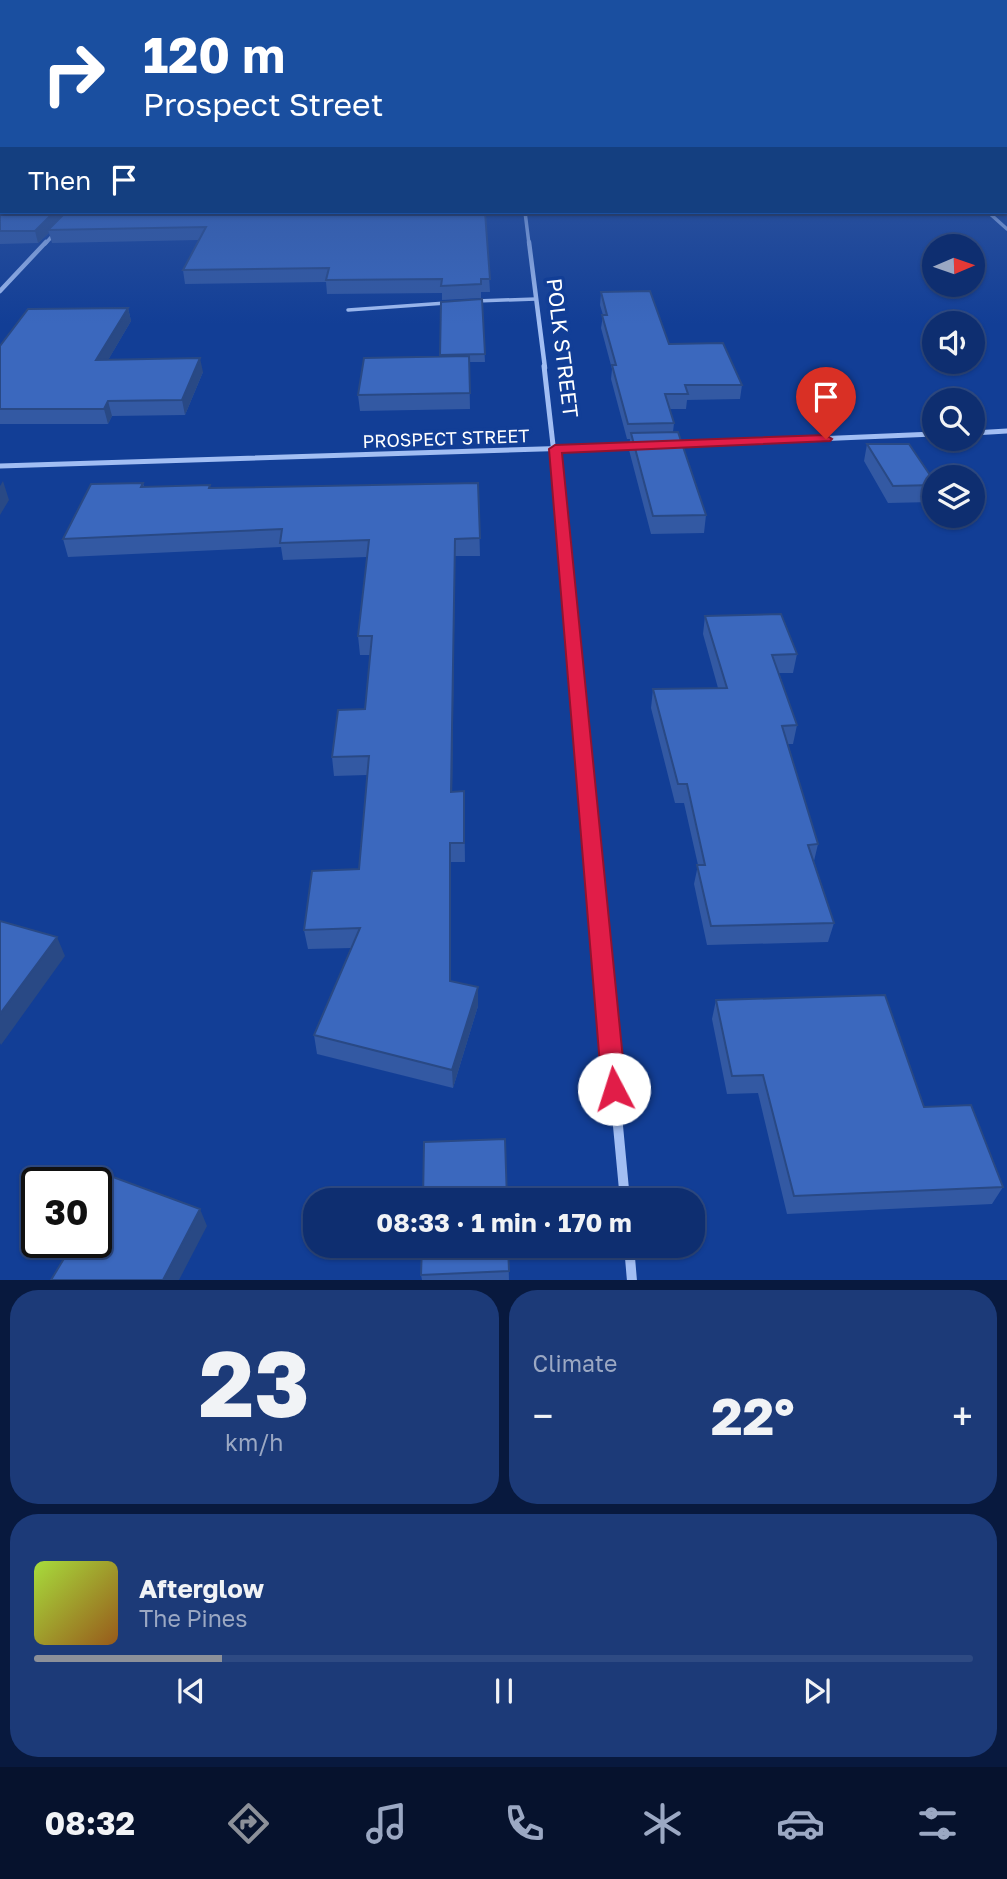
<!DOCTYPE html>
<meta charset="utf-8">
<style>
body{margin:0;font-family:"Golos Text",sans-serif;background:#1c3a78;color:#f1f3f6;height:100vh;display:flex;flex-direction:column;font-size:26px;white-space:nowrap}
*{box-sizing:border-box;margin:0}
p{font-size:23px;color:#9ba8c3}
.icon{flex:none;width:38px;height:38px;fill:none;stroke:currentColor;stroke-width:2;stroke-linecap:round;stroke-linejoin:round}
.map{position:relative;height:1280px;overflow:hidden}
.sheet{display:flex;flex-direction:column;gap:10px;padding:10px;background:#08193e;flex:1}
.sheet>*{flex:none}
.top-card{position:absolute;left:0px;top:0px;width:1008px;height:214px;box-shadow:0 2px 5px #0004,0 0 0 2px #2e4a83;background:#1a4fa0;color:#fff;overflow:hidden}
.needle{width:46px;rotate:88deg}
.tools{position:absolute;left:922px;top:234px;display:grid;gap:14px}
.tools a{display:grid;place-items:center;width:63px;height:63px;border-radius:50%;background:#0e2e70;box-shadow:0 2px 5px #0004,0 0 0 2px #2e4a83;font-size:35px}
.speed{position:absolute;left:21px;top:1167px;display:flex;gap:14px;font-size:35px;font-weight:700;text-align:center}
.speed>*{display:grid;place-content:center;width:91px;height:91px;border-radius:50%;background:#0e2e70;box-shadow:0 2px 5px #0004,0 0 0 2px #2e4a83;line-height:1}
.speed .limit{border:4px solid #111;border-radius:10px;background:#fff;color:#111}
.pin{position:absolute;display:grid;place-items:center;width:60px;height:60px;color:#fff;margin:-72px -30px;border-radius:50% 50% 50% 0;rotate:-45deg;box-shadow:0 0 7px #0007}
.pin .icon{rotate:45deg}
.me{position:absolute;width:77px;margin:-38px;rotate:355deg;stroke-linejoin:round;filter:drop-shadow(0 0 5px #0008)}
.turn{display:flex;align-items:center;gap:24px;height:147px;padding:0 28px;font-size:32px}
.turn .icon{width:91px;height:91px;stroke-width:2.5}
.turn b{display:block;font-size:49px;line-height:60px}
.then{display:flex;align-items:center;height:66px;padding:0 28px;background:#0003;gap:14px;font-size:26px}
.big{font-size:52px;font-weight:700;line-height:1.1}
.sheet .card{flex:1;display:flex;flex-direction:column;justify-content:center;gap:10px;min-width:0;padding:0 24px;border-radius:28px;background:#1c3a78}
.sheet .dial{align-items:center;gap:0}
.dial b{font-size:91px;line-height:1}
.song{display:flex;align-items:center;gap:21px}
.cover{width:84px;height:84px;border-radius:10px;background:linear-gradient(135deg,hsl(80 70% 55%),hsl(30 70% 35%))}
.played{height:7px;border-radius:4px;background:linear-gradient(90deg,#8c9099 20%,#2e4a83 20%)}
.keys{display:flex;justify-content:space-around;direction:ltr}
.heat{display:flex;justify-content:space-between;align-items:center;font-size:38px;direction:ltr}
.sheet .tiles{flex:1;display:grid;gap:10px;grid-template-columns:1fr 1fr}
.card:last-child{grid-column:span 2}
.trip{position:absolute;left:303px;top:1188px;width:402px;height:70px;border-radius:28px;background:#0e2e70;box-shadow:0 2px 5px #0004,0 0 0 2px #2e4a83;font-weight:700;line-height:70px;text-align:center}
.tabs{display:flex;height:112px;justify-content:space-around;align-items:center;background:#06122d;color:#9ba8c3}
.tabs .icon{width:49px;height:49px}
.tabs .current{color:#8c9099}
.tabs b{font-size:32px;color:#f1f3f6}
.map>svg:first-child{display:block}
</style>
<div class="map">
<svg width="1007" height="1281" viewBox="0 0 1007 1281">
<rect width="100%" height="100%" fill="#123e96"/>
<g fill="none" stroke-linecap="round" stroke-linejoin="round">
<path stroke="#a2bef3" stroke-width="3.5" d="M476,301l60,-2
M348,310l98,-7"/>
<path stroke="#a2bef3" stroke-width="3.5" d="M525,212l4,32
M988,212l19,17
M45,244l10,-11"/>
<path stroke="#a2bef3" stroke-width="4.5" d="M529,242l16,126
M0,291l46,-49"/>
<path stroke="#a2bef3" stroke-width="5" d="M544,366l18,158
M973,433l34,-2
M672,445l262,-11
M0,466l639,-20"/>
<path stroke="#a2bef3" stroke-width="7" d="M562,522l18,199"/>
<path stroke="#a2bef3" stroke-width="9" d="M580,719l23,250"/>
<path stroke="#a2bef3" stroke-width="10" d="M603,967l22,233
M629,1246l3,35"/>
<path fill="#d1e0fd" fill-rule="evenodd" d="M1006,179h1v4h-1z"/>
</g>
<path fill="#3359a3" d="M0,145l2,67h483l5,80h-9v6l-39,2v-7l-115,1 -1,-12 -141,2 -2,-14 16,-30 -147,3 -3,-10 -11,10 -38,1z
M601,292l68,52 73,41 -2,14 -53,1 -1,9h-16l4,14 -1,9 33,83 -2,18 -53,1 -22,-84 1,-11h-3l-16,-60 1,-10 -11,-41 2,-13 -3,-10z
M482,299l3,63h-16l1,47 -110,2 -2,-16 82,-38 1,-55z
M128,308l3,13 -23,39 95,12 -18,43 -73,1 -4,8h-108v-78z
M867,444l67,37v12l-2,9 -44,1 -24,-42z
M143,483l1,4 67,1 267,-5 2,73h-25l-3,236 12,-1 1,71h-14v119l27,25 -25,82 -136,-34 -3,-19 38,-87 -44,1 -4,-19 55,-61 8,-94 -33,1 -2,-19 33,-48 5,-54h-10l-2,-19 9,-79 -84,3 -2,-13 -213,10 -5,-18z
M705,616l92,38 -4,19h-14l18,52 -4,19h-5l30,100 -4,17 20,62 -6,19 -121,3 -13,-61 4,-19 -14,-62h-9l-24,-95 2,-19 65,-1 -15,-54z
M716,1000l208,107 79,80 -11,17 -205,10 -29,-121 -31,1 -15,-75z
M508,1246l1,34h-87l-1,-5z"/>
<path fill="#294985" d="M54,212h16l-22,18 1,3 -11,10 -3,-12z
M128,308l3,13 -31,53 -4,-14z
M200,358l3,14 -18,43 -3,-15z
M108,401l4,15 -4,8 -4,-15z
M3,481l6,19 -9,15v-29z
M455,539v17l-3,255 -1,-19z
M450,843l1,19v138l-1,-19z
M57,937l8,19 -64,89 -1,-2v-29z
M478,987v19l-25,82 -1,-18z
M200,1209l7,17 -28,54h-16z"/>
<path fill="#3b68be" stroke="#294985" stroke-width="2" d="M0,145h2v67h52l-19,19h-35z
M66,212h419l5,67h-9v5l-40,2 1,-7 -116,1 3,-12 -146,2 23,-43 -158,3z
M650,291l19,53 54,-1 19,42h-57l3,9h-23l9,29 -46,1 -16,-59h4l-14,-50h5l-6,-23z
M482,299l3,55 -45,1 1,-53z
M128,308l-32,52 104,-2 -18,42 -74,1 -4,8h-104v-63l28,-37z
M469,356l1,37 -112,2 6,-37z
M678,432l28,83 -53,1 -22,-83z
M867,444h42l25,37v4l-41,1z
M143,483l-2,4 69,-2 -1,3 269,-5 2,55 -25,1 -4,253 13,-1v52h-14v138l28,6 -26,83 -138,-35 46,-107 -56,2 8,-59 47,-2 10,-113 -37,1 6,-47 27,-1 7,-73h-14l11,-96 -89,3 2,-14 -219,10 28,-55z
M781,614l16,40 -25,1 25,70 -15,1 36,118 -10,1 26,78 -123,3 -14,-61h8l-18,-81h-9l-25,-95 74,-1 -22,-72z
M0,921l57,16 -57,77z
M885,995l39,112 47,-2 32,82 -209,9 -31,-121 -31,1 -16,-76z
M505,1139l2,61h-84l1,-58z
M113,1177l87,32 -37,71h-112l23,-38h22v-38z
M422,1246h86l1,25 -88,4z"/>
<linearGradient id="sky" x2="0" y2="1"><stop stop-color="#0a2252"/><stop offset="0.45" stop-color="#3358a0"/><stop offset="1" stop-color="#3358a0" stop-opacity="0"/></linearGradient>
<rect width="1007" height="324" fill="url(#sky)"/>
<path fill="#e11d48" stroke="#92132f" stroke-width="2" d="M826,435l6,4 -2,2 -268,12 64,636 -3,8 -9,4 -8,-4 -4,-8 -53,-640 6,-4z"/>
<g text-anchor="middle" stroke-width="7" stroke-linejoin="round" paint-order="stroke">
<g font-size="18" fill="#fff" stroke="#123e96">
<text transform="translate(446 439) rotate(-2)" y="6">PROSPECT STREET</text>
</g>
<g font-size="21" fill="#fff" stroke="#123e96">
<text transform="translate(562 348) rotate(83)" y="7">POLK STREET</text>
</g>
</g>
</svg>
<div class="tools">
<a><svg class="needle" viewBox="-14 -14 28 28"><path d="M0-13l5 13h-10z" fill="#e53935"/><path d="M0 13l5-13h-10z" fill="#9ba8c3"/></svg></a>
<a><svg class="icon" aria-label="sound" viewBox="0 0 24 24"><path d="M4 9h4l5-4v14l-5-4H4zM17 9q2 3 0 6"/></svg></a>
<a><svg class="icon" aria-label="search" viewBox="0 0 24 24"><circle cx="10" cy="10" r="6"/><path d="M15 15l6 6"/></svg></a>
<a><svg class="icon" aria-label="layers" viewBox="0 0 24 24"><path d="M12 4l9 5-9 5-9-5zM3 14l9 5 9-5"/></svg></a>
</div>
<div class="speed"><div class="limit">30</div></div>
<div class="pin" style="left:826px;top:439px;background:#d93025"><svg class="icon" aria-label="arrive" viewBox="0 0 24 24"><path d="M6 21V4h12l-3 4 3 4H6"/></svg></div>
<svg class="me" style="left:614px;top:1089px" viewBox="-20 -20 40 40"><circle r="19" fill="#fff"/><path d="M0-13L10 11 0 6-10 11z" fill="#e11d48"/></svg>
<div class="trip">08:33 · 1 min · 170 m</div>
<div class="top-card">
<div class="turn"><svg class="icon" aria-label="right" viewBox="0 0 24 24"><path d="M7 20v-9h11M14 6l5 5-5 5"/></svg><div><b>120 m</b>Prospect Street</div></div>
<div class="then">Then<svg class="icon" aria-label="arrive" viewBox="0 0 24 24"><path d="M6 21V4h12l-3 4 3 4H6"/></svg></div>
</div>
</div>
<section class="sheet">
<div class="tiles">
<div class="card dial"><b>23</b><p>km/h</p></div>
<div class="card"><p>Climate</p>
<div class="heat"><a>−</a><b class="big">22°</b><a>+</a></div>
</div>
<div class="card">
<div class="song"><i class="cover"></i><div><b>Afterglow</b><p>The Pines</p></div></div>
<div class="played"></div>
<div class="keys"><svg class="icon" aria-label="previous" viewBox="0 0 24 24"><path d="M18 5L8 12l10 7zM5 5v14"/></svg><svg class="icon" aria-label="pause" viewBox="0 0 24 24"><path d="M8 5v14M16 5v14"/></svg><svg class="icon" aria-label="next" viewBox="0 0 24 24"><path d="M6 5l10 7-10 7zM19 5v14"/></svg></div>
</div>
</div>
</section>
<nav class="tabs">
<b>08:32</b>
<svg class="icon current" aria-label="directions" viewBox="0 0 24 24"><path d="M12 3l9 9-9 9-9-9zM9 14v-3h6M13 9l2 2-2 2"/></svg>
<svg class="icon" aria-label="music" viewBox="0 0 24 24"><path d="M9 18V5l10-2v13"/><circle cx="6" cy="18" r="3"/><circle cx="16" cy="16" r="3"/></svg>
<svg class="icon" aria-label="phone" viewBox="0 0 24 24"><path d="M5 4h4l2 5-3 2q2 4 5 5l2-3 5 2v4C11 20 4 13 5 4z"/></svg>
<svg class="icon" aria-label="climate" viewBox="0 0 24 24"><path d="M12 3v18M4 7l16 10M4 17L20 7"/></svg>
<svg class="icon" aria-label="car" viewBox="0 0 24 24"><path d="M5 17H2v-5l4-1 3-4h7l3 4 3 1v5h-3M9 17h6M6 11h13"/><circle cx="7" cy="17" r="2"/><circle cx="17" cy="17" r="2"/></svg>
<svg class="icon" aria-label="filters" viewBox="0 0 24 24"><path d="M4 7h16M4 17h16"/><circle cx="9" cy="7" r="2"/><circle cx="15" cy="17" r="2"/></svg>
</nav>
